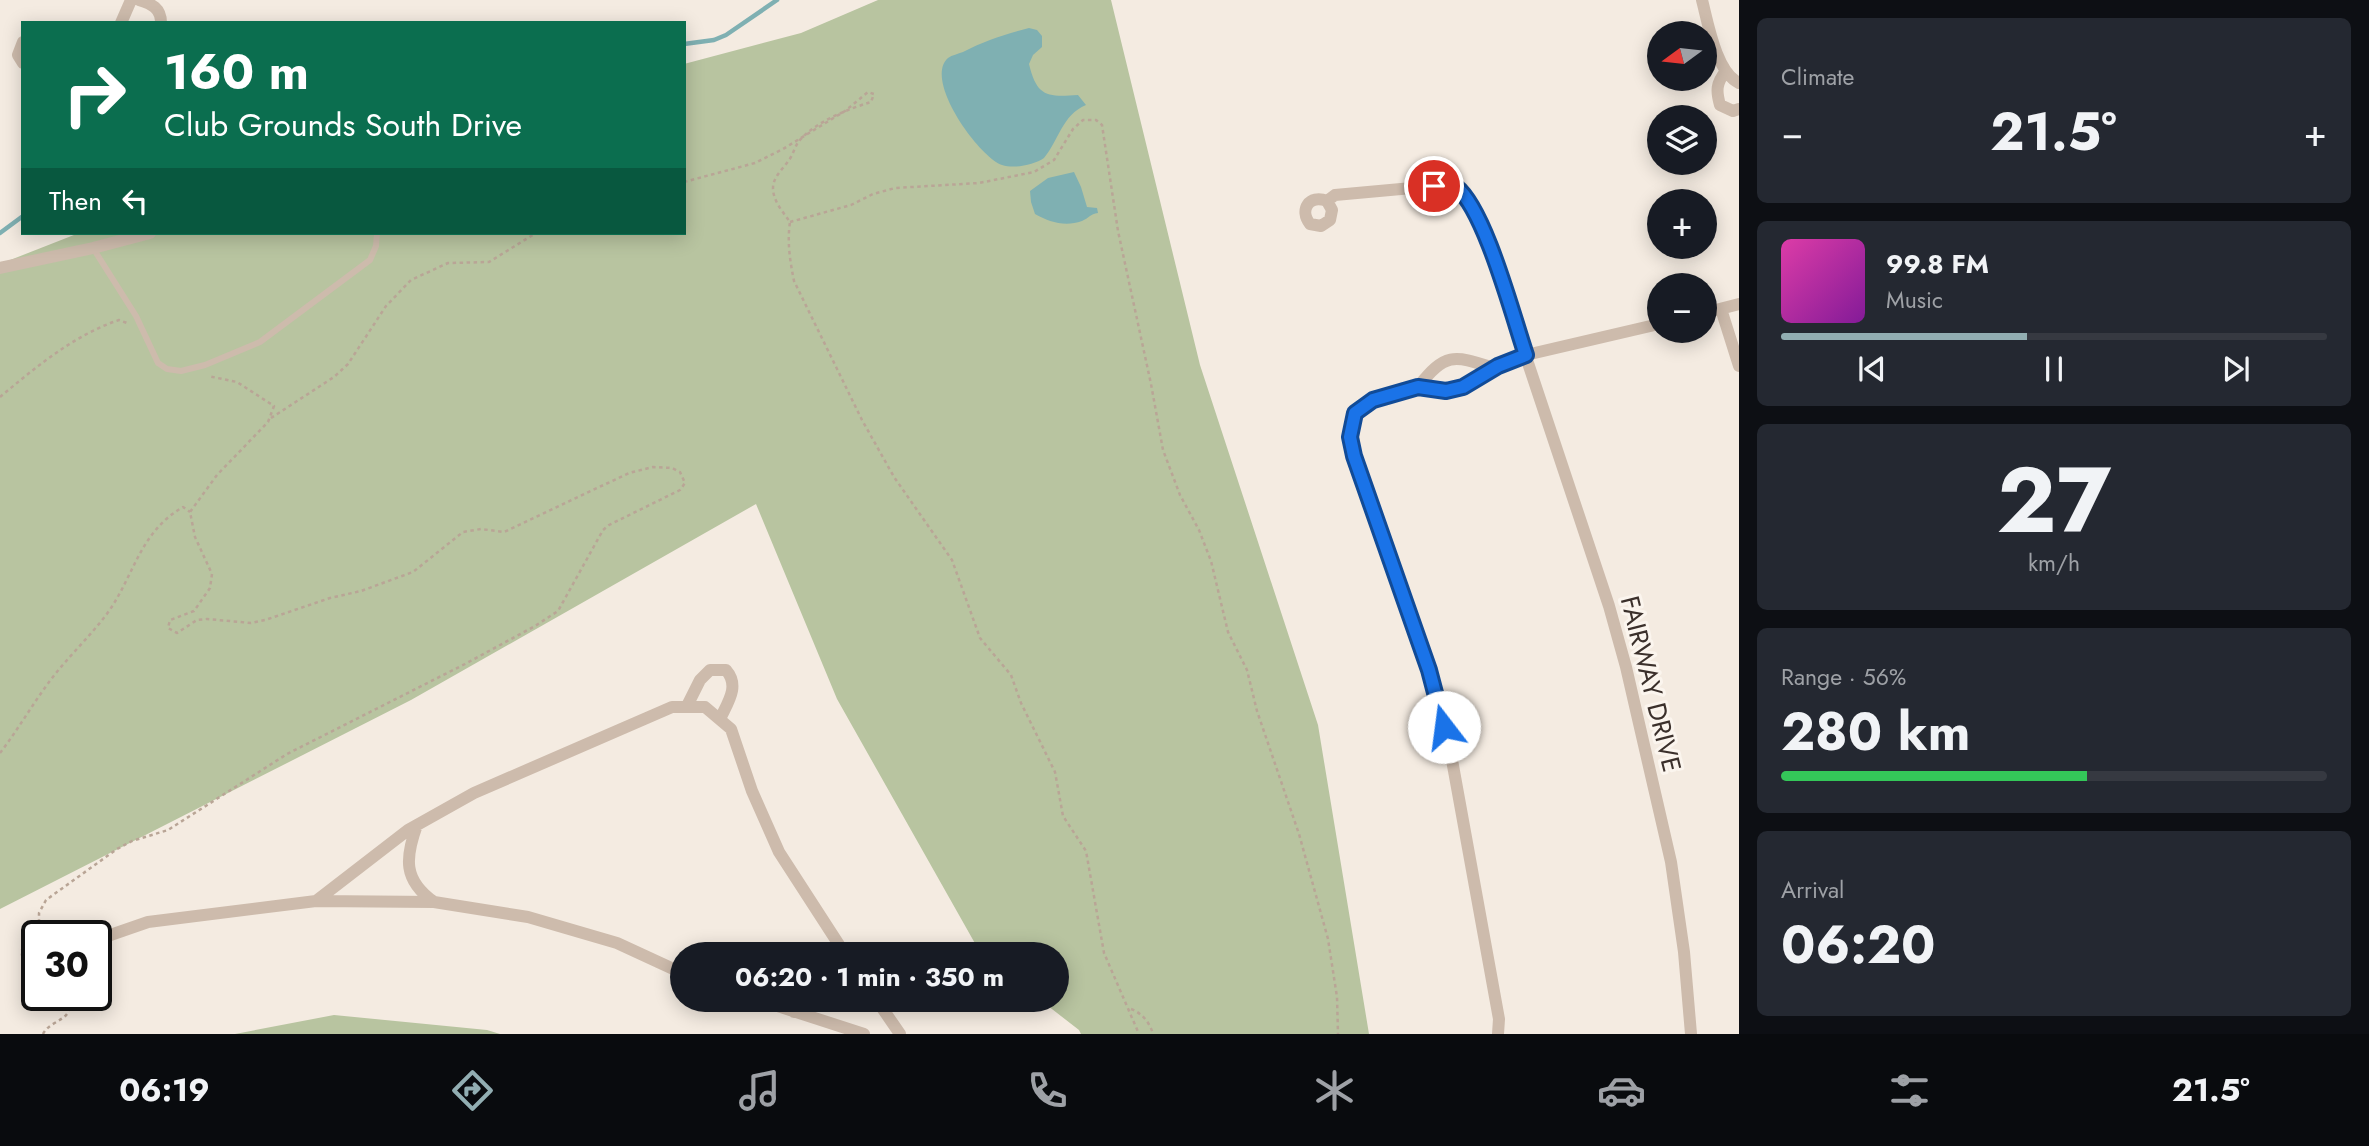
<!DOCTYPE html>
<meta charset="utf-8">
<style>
body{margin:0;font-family:Jost,sans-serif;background:#242831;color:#f1f3f6;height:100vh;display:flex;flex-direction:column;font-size:26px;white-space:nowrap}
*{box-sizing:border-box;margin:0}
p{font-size:23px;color:#9ea1a6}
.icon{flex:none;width:38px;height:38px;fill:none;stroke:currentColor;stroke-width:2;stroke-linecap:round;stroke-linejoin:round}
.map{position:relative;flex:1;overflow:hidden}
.details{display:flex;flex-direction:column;gap:18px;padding:18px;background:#0d0f14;width:630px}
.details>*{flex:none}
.guide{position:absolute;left:21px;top:21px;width:665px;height:214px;border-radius:0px;box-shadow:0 4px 18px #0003;background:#0b6e4f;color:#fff;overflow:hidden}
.needle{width:46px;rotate:255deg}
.fabs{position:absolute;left:1647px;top:21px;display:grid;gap:14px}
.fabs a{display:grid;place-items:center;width:70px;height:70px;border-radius:50%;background:#171b24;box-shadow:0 4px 18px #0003;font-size:35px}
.speed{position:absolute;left:21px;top:920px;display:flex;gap:14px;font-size:35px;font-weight:700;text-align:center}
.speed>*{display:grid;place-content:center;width:91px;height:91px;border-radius:50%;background:#171b24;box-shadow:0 4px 18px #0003;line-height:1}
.speed .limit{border:4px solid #111;border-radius:10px;background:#fff;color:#111}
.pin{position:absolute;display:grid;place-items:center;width:60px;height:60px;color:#fff;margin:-30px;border:4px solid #fff;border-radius:50%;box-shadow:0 2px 7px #0007}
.me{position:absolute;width:77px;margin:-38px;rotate:345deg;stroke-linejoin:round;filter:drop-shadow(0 0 5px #0008)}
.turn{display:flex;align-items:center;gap:24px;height:147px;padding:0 28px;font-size:32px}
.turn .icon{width:91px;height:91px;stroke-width:2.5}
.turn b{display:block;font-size:49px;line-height:60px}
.then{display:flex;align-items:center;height:66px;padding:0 28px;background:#0003;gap:14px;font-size:26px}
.big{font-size:52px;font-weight:700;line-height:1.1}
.details .widget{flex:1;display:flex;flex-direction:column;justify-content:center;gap:10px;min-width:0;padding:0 24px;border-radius:10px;background:#242831}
.details .dial{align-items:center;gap:0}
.dial b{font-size:91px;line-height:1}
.song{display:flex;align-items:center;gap:21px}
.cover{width:84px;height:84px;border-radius:10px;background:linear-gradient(135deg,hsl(320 70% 55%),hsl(290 70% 35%))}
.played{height:7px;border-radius:4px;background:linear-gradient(90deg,#92aeb2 45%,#363941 45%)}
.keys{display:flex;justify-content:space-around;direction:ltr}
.heat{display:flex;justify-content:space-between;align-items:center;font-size:38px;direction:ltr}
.charge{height:10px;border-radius:5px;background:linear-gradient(90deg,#34c759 56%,#363941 0)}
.trip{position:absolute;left:670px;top:942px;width:399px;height:70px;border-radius:35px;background:#171b24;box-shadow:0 4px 18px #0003;font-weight:700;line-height:70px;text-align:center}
.tab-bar{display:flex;height:112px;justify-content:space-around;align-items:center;background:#090b0e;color:#9ea1a6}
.tab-bar .icon{width:49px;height:49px}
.tab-bar .on{color:#92aeb2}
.tab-bar b{font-size:32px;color:#f1f3f6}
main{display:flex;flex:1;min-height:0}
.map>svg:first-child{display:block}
</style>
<main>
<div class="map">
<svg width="1739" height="1034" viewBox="0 0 1739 1034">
<rect width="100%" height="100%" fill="#f4ebe1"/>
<path fill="#b8c4a0" d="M878,0h233l89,365 118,360 51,309h-288l-2,-4 -40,-31h18v-45h-76l-144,-255 -81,-195 -345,196 -411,209v-645l79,-31h605v-169l117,-31z
M334,1015l153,15 13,4h-265z"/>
<path fill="#7fb0b2" d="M1029,28l8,2 5,6v11l-9,8 -4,9c8,33 18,33 49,31l8,10c-24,10 -27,35 -42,53 -10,7 -30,11 -42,7 -23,-8 -79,-85 -54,-107 4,-3 10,-4 15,-6 21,-11 43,-18 66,-24z
M1074,172l7,15 6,20 10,1 1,5c-8,1 -9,5 -16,8 -17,6 -33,1 -47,-7l-4,-12 -1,-11 18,-13z"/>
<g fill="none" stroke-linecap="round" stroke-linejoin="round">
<path stroke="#7fb0b2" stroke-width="4.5" d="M684,44l30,-4 12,-5 51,-35
M0,233l23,-17"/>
<path stroke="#b9a596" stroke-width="2.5" stroke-dasharray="3.5 3.5" stroke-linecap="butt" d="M684,182l71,-19 28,-14 62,-38 23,-19 6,2 -3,8c-23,7 -56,20 -72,39 -4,5 -6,14 -10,19 -6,9 -16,17 -16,28 0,13 10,24 17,34 -3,20 0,39 4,59l68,139 32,57 58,83 28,78 31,37 10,28 34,69 8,44 23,35 18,102 35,81
M790,222l61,-17 22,-11 22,-6 84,-5 55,-11 20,-12 19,-31 10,-9h13l6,5 16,106 33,153 12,66 17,45 19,35 12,31 17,71 19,38 10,41 42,123 29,105 9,58 1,37
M0,397c36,-30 74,-62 119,-77l8,3
M271,418l63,-41 14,-13 38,-58 25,-26 37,-17 41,-1 47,-29
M0,753c20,-26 36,-55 56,-80 17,-21 37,-40 53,-62 26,-38 31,-79 74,-104l7,5
M37,972c-23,-14 -18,-29 2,-40v-19l7,-13 71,-51 15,-8 36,-11 119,-76 178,-90 70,-38 23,-15 45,-81 6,-5 71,-35 5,-7 -5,-11 -8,-4 -19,-1 -24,6 -125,59 -23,-3 -18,3 -50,40 -52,19 -31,7 -65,22 -14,3 -44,-4 -10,1 -20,13 -9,-5 2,-8 24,-9 16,-23 2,-14 -17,-37 -5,-25 27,-37 51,-53 6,-16 -37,-24 -29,-6
M1131,1009c11,4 19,14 22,25
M43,1034c8,-16 38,-14 20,-38"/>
<path stroke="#cdbbac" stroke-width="6" d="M93,248l43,68 22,47 9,6 14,2 24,-6 55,-23 110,-82 6,-14 1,-13"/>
<path stroke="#cdbbac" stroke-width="12" d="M139,0c13,4 22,8 22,23
M1702,0c6,23 14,72 37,83
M121,23l10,-23
M23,42l-5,13 5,8
M1726,71c-10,12 -10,20 -6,34l13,6 6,-2
M1327,201l5,9 -2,10 -9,6 -11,-2c-11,-14 -1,-30 17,-23l8,-6 99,-9 22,1 16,17 10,21 127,381 17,61 45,195 13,90 7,82
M0,268l93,-20 57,-15
M1721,309l18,57
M1704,313l35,-9
M1418,387c28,-35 35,-32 76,-19
M687,706l13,-26 10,-10h16c14,16 2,32 -6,49
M417,825c-12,33 -14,55 17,77
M316,901l92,-71 66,-37 198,-86h33l26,22 21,62 27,61 66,102
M96,940l52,-18 168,-21 118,1 94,15 89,26 65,30
M756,999l108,35
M876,999l24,35
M794,1012l31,-13
M1498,1034l1,-15 -49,-270 -21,-79 -75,-214 -3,-19 4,-24 18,-13 45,-13 28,4 17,-4 35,-21 28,-11 133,-31"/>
</g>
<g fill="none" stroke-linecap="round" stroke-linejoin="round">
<defs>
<path id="route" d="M1434,186l22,1c29,22 57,130 70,168l-28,11 -35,21 -17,4 -28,-4 -45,13 -18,13 -5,24 4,19 75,214 15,57"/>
</defs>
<use href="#route" stroke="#114b97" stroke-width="18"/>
<use href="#route" stroke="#1a73e8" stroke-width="12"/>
</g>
<g text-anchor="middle" stroke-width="6" stroke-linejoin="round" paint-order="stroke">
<g font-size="26" fill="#3b302b" stroke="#fbf5ee">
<text transform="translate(1651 684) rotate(76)" y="9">FAIRWAY DRIVE</text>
</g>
</g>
</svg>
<div class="fabs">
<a><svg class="needle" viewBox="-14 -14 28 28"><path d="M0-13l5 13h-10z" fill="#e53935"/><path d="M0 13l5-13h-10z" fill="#9ea1a6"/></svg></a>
<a><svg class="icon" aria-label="layers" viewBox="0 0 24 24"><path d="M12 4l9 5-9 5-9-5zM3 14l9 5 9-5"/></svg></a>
<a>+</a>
<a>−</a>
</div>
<div class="speed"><div class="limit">30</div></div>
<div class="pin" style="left:1434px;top:186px;background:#d93025"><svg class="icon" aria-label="arrive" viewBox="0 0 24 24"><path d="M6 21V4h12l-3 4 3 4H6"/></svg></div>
<svg class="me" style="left:1444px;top:727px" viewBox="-20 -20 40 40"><circle r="19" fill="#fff"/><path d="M0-13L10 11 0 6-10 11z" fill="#1a73e8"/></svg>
<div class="trip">06:20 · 1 min · 350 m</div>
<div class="guide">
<div class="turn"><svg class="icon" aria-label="right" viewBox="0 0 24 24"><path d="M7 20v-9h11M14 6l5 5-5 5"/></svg><div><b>160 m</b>Club Grounds South Drive</div></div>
<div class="then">Then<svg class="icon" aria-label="left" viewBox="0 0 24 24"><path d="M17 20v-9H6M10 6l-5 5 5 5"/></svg></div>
</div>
</div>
<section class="details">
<div class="widget"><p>Climate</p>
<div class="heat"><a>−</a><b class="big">21.5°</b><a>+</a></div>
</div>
<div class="widget">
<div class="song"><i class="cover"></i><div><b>99.8 FM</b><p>Music</p></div></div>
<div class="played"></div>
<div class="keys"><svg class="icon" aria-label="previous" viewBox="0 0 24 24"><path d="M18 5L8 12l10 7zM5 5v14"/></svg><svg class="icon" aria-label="pause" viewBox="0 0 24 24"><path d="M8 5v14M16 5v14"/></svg><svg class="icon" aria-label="next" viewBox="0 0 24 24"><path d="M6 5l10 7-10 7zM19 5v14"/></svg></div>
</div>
<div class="widget dial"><b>27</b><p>km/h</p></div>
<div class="widget"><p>Range · 56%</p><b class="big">280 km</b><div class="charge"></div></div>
<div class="widget"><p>Arrival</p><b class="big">06:20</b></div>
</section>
</main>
<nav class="tab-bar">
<b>06:19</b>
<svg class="icon on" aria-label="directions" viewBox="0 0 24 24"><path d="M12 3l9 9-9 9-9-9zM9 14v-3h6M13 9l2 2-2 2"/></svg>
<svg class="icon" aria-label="music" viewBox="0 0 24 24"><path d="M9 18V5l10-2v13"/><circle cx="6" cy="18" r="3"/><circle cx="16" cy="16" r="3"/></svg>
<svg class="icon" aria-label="phone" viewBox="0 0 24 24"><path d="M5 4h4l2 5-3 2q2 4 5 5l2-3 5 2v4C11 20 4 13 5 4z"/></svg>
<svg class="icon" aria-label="climate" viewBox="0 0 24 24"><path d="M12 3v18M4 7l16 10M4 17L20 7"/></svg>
<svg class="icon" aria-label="car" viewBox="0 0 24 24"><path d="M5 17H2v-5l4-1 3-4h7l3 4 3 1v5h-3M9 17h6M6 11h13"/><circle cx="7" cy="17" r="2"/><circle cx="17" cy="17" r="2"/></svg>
<svg class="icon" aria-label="filters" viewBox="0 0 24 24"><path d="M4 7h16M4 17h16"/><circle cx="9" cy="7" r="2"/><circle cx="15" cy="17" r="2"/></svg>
<b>21.5°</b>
</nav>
